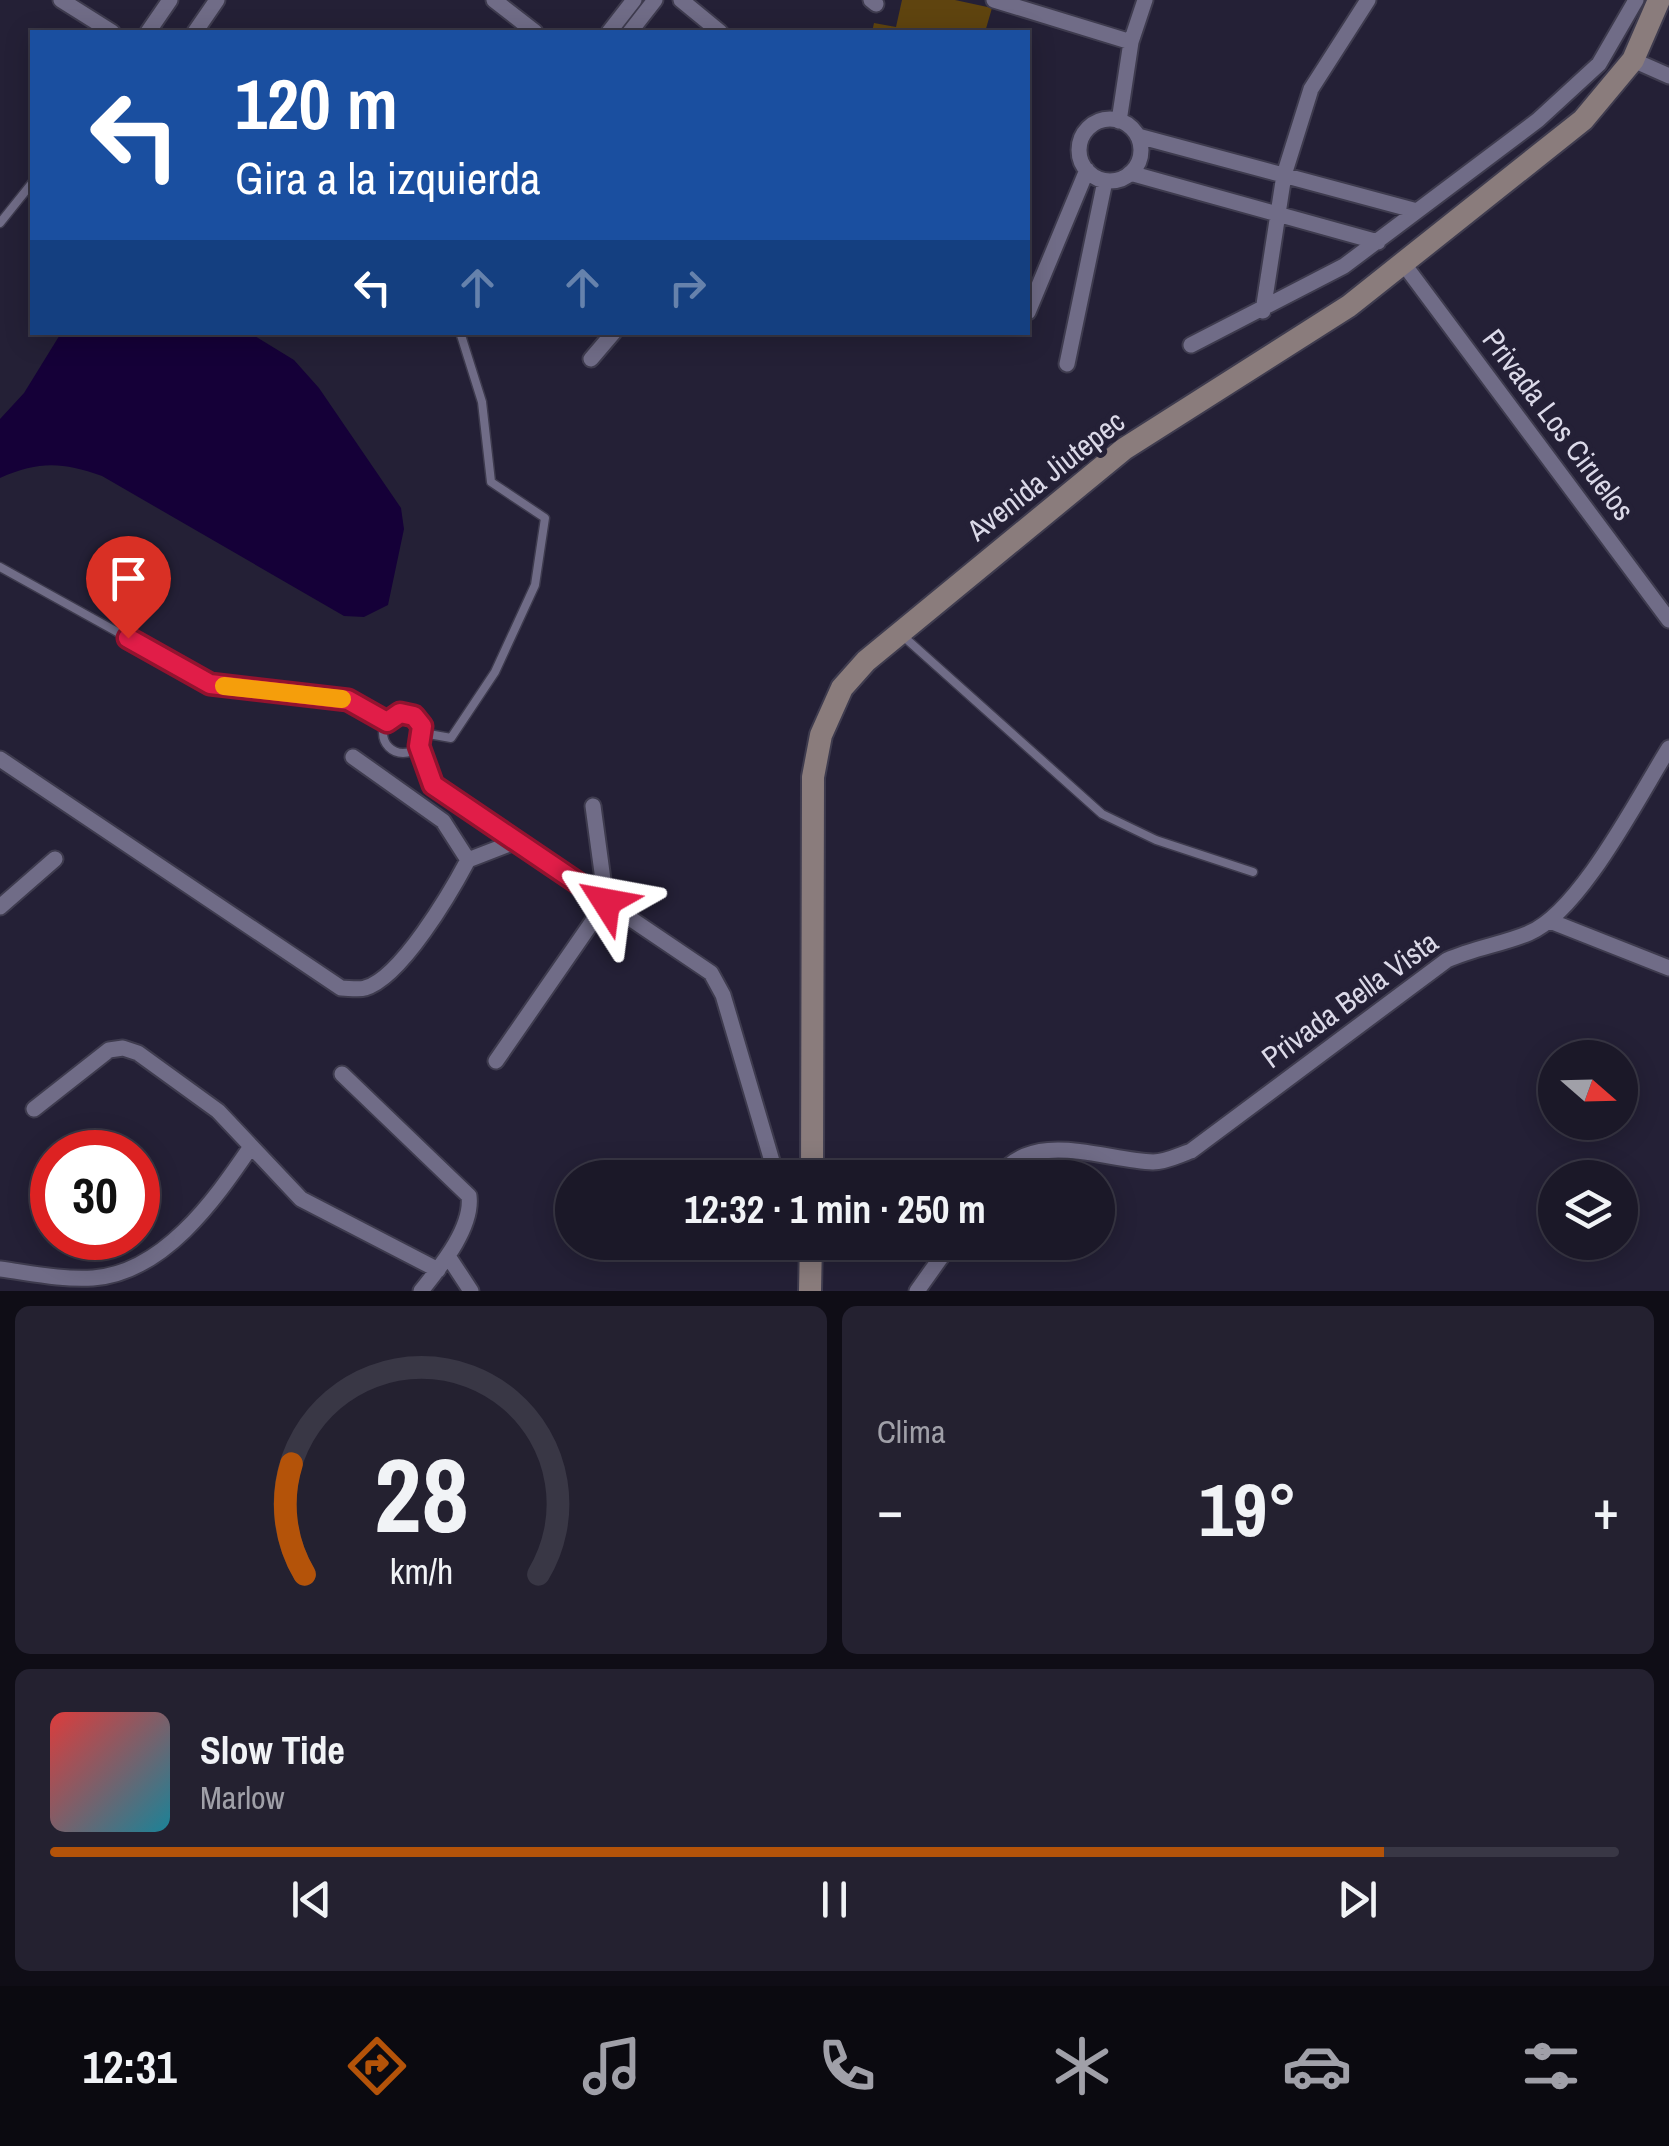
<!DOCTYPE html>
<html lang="es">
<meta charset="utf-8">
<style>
body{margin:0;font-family:"Archivo Narrow",sans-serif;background:#242130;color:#f1f3f6;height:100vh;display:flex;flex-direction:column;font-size:38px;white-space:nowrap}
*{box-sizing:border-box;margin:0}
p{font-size:32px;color:#a0a0a8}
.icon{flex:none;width:55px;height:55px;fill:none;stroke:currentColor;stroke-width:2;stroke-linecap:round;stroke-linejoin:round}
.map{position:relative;height:1291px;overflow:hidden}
.drawer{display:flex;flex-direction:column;gap:15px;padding:15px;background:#0f0d16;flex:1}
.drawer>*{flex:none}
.guide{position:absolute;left:30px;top:30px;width:1000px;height:305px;border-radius:0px;box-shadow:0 5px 25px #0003,0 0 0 2px #393745;background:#1a4fa0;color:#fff;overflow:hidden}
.needle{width:65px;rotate:110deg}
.fabs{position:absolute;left:1538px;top:1040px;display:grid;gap:20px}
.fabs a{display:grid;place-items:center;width:100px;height:100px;border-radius:50%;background:#1b1828;box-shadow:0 5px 25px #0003,0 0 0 2px #393745;font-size:50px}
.speed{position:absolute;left:30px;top:1130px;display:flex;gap:20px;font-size:50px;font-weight:700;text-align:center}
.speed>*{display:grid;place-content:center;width:130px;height:130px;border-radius:50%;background:#1b1828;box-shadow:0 5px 25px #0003,0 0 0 2px #393745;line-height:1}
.speed .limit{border:15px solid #d22;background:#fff;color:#111}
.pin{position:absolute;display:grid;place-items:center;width:85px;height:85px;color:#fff;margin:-102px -42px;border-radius:50% 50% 50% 0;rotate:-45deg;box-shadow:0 0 10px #0007}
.pin .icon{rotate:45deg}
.me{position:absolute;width:110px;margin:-55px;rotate:304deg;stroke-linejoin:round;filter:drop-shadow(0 0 8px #0008)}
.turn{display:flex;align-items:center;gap:35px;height:210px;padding:0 40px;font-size:45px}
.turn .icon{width:130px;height:130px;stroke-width:2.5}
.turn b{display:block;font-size:70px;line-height:85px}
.lanes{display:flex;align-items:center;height:95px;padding:0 40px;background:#0003;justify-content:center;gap:50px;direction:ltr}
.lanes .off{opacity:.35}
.big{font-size:75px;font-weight:700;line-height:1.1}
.drawer .widget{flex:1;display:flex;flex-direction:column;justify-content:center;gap:15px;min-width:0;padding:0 35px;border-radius:15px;background:#242130}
.drawer .dial{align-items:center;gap:0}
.dial svg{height:260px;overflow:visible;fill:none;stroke:#393745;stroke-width:7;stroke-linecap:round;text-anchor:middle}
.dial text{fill:#f1f3f6;stroke:none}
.song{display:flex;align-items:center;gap:30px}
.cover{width:120px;height:120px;border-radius:15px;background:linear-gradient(135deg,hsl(0 70% 55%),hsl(190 70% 35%))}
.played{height:10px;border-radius:5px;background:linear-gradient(90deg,#b45309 85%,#393745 85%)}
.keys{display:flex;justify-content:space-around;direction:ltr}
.heat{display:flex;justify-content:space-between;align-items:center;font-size:55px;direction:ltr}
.drawer .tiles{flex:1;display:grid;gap:15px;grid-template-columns:1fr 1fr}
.widget:last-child{grid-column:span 2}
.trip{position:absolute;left:555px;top:1160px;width:560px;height:100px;border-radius:50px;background:#1b1828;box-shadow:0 5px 25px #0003,0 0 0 2px #393745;font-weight:700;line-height:100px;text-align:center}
.tab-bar{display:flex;height:160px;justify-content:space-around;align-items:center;background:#0b0a10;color:#a0a0a8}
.tab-bar .icon{width:70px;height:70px}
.tab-bar .selected{color:#b45309}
.tab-bar b{font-size:45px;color:#f1f3f6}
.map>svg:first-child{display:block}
</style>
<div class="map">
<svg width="1669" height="1291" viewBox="0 0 1669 1291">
<rect width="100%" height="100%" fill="#242036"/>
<path fill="#5f440f" d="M902,0h53l37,8 -7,24h-113l2,-9 22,4z"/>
<path fill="#150038" d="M61,333h189l44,27 25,28 82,120 3,21 -16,76 -24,12 -20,-1 -242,-140c-41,-14 -62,-15 -102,2v-59l24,-26z"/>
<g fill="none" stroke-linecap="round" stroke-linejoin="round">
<defs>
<path id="lane" d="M0,223l32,-40
M0,567l211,117 137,16 39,22
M903,636l199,178 54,26 97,32
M383 733a20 20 0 1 1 40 0a20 20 0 1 1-40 0Z
M423,733l28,5 44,-66 40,-87 10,-67 -54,-36 -9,-80 -22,-70"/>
<path id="street" d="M61,0l51,32
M494,0l41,32
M681,0l39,32
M871,0l5,4
M994,0l137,42
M148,32l22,-32
M195,32l22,-32
M609,32l25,-32
M630,32l25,-32
M1633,60l36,16
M1079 150a31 31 0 1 1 62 0a31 31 0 1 1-62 0Z
M1119,121l12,-79 14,-42
M1138,136l279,75
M1130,173l248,69
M1403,263l266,357
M1263,311l21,-136 27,-86 57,-89
M1028,312l59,-142
M1191,345l153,-79 194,-146 61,-56 37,-64
M591,359l23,-27
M1067,364l38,-183
M419,746l14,39 278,188 12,22 54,183
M353,757l90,64 25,39
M0,759l341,229c7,0 18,2 24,0 36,-10 86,-96 103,-128l49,-19
M0,907l55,-48
M1550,921l119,47
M496,1061l110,-159 -13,-96
M342,1074l127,122c4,32 -29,71 -48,95
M34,1109l75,-59 14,-2 15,5 80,58 83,88 137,71
M998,1178c34,-50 105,-18 155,-16 13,0 26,-7 38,-11l256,-191c27,-12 56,-16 82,-27 51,-21 110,-137 140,-185
M448,1256l23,35
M0,1269c30,4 62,11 93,9 70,-5 121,-77 157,-130
M917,1291l35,-49"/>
<path id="secondary" d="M812,1178l1,-401 8,-42 21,-47 24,-27 258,-212 225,-143 234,-186 50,-60 26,-60
M810,1291l1,-49"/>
</defs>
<use href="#lane" stroke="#3e3b4e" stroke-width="11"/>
<use href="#street" stroke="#3e3b4e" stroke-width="19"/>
<use href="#secondary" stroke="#3e3b4e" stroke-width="26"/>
<use href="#lane" stroke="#706c87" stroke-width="8"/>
<use href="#street" stroke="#706c87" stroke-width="15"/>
<use href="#secondary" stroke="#8a7c7c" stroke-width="22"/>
</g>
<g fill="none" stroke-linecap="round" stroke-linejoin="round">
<defs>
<path id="route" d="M128,638l82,46 138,16 39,22 13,-9 14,3 8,10 -3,20 14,39 173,117"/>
</defs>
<use href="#route" stroke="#92132f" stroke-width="25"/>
<use href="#route" stroke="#e11d48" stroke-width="18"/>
<path stroke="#f59e0b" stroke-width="18" d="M224,686l118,13"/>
</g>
<g text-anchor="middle" stroke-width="10" stroke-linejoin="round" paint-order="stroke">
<g font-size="30" fill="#dbd9e8" stroke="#242036">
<text transform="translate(1558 425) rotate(53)" y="10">Privada Los Ciruelos</text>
<text transform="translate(1046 476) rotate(-38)" y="10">Avenida Jiutepec</text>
<text transform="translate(1350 1000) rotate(-36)" y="10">Privada Bella Vista</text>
</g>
</g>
</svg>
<div class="fabs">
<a><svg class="needle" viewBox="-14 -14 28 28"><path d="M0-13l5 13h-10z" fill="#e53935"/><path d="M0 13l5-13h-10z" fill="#a0a0a8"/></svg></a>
<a><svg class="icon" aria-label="layers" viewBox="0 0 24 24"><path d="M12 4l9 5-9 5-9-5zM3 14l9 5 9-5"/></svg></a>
</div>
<div class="speed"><div class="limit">30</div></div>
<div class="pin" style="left:128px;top:638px;background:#d93025"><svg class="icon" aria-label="arrive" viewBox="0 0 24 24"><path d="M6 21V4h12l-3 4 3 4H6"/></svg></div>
<svg class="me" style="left:606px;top:902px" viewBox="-20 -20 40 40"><path d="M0-17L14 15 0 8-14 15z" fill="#e11d48" stroke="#fff" stroke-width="4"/></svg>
<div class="trip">12:32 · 1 min · 250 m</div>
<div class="guide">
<div class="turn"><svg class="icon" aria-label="left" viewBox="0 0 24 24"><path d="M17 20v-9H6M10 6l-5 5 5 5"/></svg><div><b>120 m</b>Gira a la izquierda</div></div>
<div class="lanes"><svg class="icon" aria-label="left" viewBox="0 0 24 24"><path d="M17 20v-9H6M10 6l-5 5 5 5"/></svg><svg class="icon off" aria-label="ahead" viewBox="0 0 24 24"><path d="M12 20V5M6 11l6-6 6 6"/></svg><svg class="icon off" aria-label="ahead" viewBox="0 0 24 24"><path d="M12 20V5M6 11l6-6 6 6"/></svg><svg class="icon off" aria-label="right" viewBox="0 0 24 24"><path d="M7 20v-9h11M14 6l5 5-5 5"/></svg></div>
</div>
</div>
<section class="drawer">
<div class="tiles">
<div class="widget dial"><svg viewBox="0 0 100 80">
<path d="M14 69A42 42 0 1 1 86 69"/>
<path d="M14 69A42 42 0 0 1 10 35" stroke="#b45309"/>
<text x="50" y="56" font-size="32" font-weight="700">28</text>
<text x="50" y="72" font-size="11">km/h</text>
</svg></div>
<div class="widget"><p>Clima</p>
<div class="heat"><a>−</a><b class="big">19°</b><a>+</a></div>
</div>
<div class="widget">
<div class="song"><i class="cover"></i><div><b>Slow Tide</b><p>Marlow</p></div></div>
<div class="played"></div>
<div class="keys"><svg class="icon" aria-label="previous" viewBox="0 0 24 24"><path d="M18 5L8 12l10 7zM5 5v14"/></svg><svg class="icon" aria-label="pause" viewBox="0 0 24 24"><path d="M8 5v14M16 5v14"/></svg><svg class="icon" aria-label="next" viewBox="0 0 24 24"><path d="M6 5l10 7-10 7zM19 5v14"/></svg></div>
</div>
</div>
</section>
<nav class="tab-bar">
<b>12:31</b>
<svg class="icon selected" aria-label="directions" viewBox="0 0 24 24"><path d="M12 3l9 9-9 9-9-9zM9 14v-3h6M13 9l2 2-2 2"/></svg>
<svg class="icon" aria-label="music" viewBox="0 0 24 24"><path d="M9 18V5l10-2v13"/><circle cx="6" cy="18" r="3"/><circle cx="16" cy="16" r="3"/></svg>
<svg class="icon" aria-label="phone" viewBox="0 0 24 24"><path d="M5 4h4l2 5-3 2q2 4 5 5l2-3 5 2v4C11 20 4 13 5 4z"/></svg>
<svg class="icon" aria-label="climate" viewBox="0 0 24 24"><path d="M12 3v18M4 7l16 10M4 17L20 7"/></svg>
<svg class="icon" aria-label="car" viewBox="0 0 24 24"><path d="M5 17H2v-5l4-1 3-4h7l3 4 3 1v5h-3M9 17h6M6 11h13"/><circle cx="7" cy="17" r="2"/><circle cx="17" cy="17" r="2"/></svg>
<svg class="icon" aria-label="filters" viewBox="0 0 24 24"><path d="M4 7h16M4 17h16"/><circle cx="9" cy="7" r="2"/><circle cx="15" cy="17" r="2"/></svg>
</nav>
